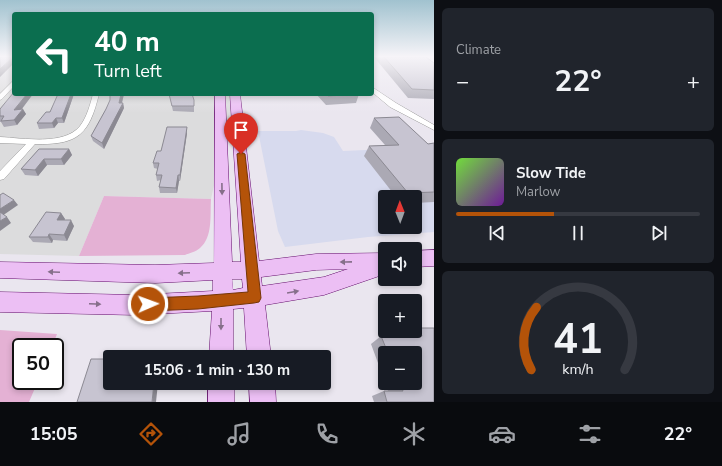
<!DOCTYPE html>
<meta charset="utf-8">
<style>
body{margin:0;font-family:"Nunito Sans",sans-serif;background:#20242c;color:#f1f3f6;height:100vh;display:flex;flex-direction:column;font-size:15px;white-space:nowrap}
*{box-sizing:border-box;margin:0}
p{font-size:13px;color:#9ea1a6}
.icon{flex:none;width:22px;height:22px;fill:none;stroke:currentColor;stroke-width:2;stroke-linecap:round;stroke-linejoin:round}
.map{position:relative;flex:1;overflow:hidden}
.side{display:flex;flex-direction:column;gap:8px;padding:8px;background:#0d0f14;width:288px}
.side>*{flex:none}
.banner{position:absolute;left:12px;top:12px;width:362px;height:84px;border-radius:4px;box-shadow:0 2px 6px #0003;background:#0b6e4f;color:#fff;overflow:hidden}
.needle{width:26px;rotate:359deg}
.buttons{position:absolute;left:378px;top:190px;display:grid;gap:8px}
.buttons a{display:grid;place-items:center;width:44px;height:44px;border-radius:4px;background:#171b24;box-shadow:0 2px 6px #0003;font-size:20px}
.speed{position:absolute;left:12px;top:338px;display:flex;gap:8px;font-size:20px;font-weight:700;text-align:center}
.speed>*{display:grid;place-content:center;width:52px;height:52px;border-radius:50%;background:#171b24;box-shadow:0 2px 6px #0003;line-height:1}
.speed .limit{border:2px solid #111;border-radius:6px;background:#fff;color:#111}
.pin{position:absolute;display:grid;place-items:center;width:34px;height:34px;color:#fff;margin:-41px -17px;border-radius:50% 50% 50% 0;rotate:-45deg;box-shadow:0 0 4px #0007}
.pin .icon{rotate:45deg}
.me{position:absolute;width:44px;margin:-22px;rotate:88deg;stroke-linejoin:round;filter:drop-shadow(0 0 3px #0008)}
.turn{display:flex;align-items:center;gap:14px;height:84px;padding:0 16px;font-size:18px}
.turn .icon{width:52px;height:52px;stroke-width:2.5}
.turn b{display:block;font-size:28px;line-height:34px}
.big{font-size:30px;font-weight:700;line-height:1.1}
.side .tile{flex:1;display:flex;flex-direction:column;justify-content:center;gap:6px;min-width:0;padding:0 14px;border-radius:6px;background:#20242c}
.side .dial{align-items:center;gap:0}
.dial svg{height:104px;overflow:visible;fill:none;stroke:#363941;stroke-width:7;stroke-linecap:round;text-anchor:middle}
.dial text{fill:#f1f3f6;stroke:none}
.song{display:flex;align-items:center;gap:12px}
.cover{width:48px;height:48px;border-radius:6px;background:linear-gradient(135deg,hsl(100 70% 55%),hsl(280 70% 35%))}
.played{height:4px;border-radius:2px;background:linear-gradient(90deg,#b45309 40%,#363941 40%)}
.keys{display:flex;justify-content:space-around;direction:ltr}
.heat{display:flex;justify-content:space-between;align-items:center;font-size:22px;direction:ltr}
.trip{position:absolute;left:103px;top:350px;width:228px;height:40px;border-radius:4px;background:#171b24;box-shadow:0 2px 6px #0003;font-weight:700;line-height:40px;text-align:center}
.menu{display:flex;height:64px;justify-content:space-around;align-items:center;background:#090b0e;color:#9ea1a6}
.menu .icon{width:28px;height:28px}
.menu .on{color:#b45309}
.menu b{font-size:18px;color:#f1f3f6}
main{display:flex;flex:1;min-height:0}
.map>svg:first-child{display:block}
</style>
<main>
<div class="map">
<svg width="434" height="402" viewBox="0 0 434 402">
<rect width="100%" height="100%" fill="#eae6ef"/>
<path fill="#dcdcdd" d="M0,57h14v37h220l-23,105 -107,-3 -25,60 -79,-2z"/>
<path fill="#d7daee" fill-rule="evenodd" d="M301,130l22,3 11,4 9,14 91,-4v85l-66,5 -83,10 -7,-16 -20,-100h38zM385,197h30v30h-30z"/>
<path fill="#e4b1d4" d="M104,196l107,3c-1,16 2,38 -11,49 -4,4 -11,5 -15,7l-106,1z
M0,330l57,4 -5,13h-31v34h17l-9,21h-29z"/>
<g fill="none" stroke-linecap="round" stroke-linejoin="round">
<defs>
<path id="street" d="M14,80v6l-12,13 -2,1v-6z
M372,87l24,16 38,22v5l-44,-23 -18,-15z
M93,94h6c-10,41 -21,51 -64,50l-31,35 -4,1v-9l26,-27 -26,-1v-6c23,1 64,9 80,-11 7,-9 10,-21 13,-32z"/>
<path id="secondary" d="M215,94h10l7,168h9l-11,-168h10l19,167 57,-7 69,-1v21l-61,21 -59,10 6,52h-24l-3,-49 -11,1v48h-24l3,-46 -76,4 -136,-3v-20l136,3 77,-4v-11l-58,3 -155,-5v-16l155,3 59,-2zM348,269l-24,8 -62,9 -1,-9 55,-7zM232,279h10l1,9 -10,2z
M434,250v16l-19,1v-16z
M208,383h26v19h-26z
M249,383h26l1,19h-26z"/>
</defs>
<use href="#street" stroke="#999" stroke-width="1"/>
<use href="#secondary" stroke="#650f6d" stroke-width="1"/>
<use href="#street" fill="#fff" fill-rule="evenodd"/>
<use href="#secondary" fill="#ecbff4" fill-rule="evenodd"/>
</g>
<path fill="#aba9b4" d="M374,57h52l8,6v36l-26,-1z
M14,94h19l-11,15 4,5 -9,11 -13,2 -3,-5h-1v-13z
M58,94h16l-10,29h-6l-4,5 -15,1 -2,-6 13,-11z
M110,94h14l-2,9h1l1,5 -20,41 -11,-8 -2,-5 15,-27 4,-9z
M169,94h23l2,6v12l-21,-1z
M316,94h43l-3,9 -30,2z
M374,118l54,26 6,-1v59l-19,1v-6h-19l-32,-41 5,-10 16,-1 -15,-17z
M187,133l-7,48h-1l-2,12h-17l-1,-6 2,-7 -4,1 -1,-6 2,-6 -4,-1 -1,-5 8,-12z
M39,149h30l3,6 -8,10h-17l-9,11 -13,-1 -4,-6z
M61,213l4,6 -1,1 10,6 -7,15 -14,-1 -1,3 -19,-1 -4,-5z
M418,328h16v74h-60l-2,-6 12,-5h4l-3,-8h30v-30h-30v29l-14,-38 10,-8h26l6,-5h2v-1z"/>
<path fill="#8b8992" d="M13,57h1v6l-14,14v-8z
M27,94h6l-16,21 -3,-5z
M71,94h3l-10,29 -2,-5z
M121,94h3l-3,12 2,-3 1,5 -20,41 -2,-6 17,-40z
M23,109l3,5 -9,11 -3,-5z
M56,118l2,5 -4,5 -2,-5z
M187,127v6l-7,48v-6z
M69,149l3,6 -8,10 -3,-6z
M44,159l3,6 -9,11 -3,-6z
M178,175l1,6 -2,12 -1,-5z
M14,200l4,5 -16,11 -2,-2v-5z
M61,213l4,6 -4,7 -4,-6z
M7,217l4,6 -11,8v-10z
M71,220l3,6 -7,15 -3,-6z
M49,234l4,6 -1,3 -4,-6z
M154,383h4l-2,19h-4z"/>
<path fill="#c7c4d1" stroke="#8b8992" d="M0,57h13l-13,12z
M384,57h42l8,6v27l-22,-1z
M14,92v2h13l-13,16 9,-1 -9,11 -13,1 3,-5h-4v-7z
M58,94h13l-9,24h-6l-4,5h-15l9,-11h4z
M110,94h11l-2,9h4l-21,40 -11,-7 15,-27 4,-9z
M169,94h23l2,6v6h-22z
M327,94h32l-31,2z
M399,117l29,27 6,-1v49l-26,1 -39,-47 30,-1 -25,-27z
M167,127h20l-7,48h-2l-2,13 -17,-1 3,-12h-6l3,-12h-6l4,-12h4z
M39,149h30l-8,10h-17l-9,11 -14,-1z
M3,193l11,7 -14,9v-14z
M0,212l7,5 -7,4z
M46,212l15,1 -4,7h14l-7,15 -15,-1 -1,3h-19z
M418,328h16v74h-47l-3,-11h19l-3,-8h15v-30h-27l-7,-17h41z
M140,352h11l4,5h-21z
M91,359h19v24h44l-2,19h-75z"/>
<defs><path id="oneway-solid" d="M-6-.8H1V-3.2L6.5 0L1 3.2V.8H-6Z"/></defs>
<g fill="#866f8a">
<use href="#oneway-solid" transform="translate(222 189) rotate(89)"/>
<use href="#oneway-solid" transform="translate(346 262) rotate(179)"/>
<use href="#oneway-solid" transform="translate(54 272) rotate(-178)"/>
<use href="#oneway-solid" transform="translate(184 273) rotate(178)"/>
<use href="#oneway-solid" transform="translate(293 292) rotate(-10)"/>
<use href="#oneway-solid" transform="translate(95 304) rotate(2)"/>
<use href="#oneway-solid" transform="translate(221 324) rotate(90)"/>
</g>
<linearGradient id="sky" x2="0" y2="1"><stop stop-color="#a1c2cf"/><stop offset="0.5" stop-color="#f6f4f8"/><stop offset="1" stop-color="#f6f4f8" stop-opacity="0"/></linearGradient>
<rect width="434" height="113" fill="url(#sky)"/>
<path fill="#b45309" stroke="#753606" d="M241,152l4,2 16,144 -2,4 -5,1 -56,6 -50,2 -5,-2 -1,-5 1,-4 5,-2 50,-2 50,-4 -11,-138z"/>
</svg>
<div class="buttons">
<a><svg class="needle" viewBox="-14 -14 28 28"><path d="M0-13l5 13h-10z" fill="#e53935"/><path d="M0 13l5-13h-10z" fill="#9ea1a6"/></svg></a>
<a><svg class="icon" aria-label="sound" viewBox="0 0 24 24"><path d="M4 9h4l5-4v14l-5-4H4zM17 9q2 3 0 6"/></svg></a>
<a>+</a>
<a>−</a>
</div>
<div class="speed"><div class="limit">50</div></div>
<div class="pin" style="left:241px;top:154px;background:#d93025"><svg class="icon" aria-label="arrive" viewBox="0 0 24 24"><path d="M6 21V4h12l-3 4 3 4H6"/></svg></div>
<svg class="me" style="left:148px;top:304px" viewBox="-20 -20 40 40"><circle r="17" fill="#b45309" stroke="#fff" stroke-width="3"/><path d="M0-11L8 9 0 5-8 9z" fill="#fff"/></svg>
<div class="trip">15:06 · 1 min · 130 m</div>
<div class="banner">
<div class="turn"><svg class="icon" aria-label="left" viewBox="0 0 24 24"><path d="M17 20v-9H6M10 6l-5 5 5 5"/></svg><div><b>40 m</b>Turn left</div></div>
</div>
</div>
<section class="side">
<div class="tile"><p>Climate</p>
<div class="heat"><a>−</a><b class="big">22°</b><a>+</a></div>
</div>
<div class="tile">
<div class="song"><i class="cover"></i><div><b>Slow Tide</b><p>Marlow</p></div></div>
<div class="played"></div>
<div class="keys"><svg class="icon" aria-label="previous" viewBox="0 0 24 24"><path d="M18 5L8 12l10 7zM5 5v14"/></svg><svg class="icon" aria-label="pause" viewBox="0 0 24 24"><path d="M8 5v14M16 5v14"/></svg><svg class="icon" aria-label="next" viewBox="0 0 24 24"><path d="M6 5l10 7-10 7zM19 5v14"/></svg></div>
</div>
<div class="tile dial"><svg viewBox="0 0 100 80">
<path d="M14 69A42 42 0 1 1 86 69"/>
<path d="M14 69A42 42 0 0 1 18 21" stroke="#b45309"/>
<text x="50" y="56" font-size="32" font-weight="700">41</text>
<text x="50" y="72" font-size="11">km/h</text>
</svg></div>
</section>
</main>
<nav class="menu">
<b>15:05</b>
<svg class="icon on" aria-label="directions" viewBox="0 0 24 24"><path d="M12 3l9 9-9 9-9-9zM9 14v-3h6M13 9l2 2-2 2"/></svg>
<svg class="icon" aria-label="music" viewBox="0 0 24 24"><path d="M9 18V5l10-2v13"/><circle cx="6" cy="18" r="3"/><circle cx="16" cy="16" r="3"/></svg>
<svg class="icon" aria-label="phone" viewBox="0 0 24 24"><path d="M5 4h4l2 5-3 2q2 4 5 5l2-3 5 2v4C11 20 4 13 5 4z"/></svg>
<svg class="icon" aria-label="climate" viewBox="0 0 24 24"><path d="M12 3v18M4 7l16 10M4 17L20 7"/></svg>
<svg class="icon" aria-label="car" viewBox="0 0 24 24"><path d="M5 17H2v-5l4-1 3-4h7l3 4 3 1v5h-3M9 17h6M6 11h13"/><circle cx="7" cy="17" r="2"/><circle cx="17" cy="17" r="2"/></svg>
<svg class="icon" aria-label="filters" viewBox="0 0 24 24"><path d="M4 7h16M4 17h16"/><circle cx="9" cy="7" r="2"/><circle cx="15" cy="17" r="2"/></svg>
<b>22°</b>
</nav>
